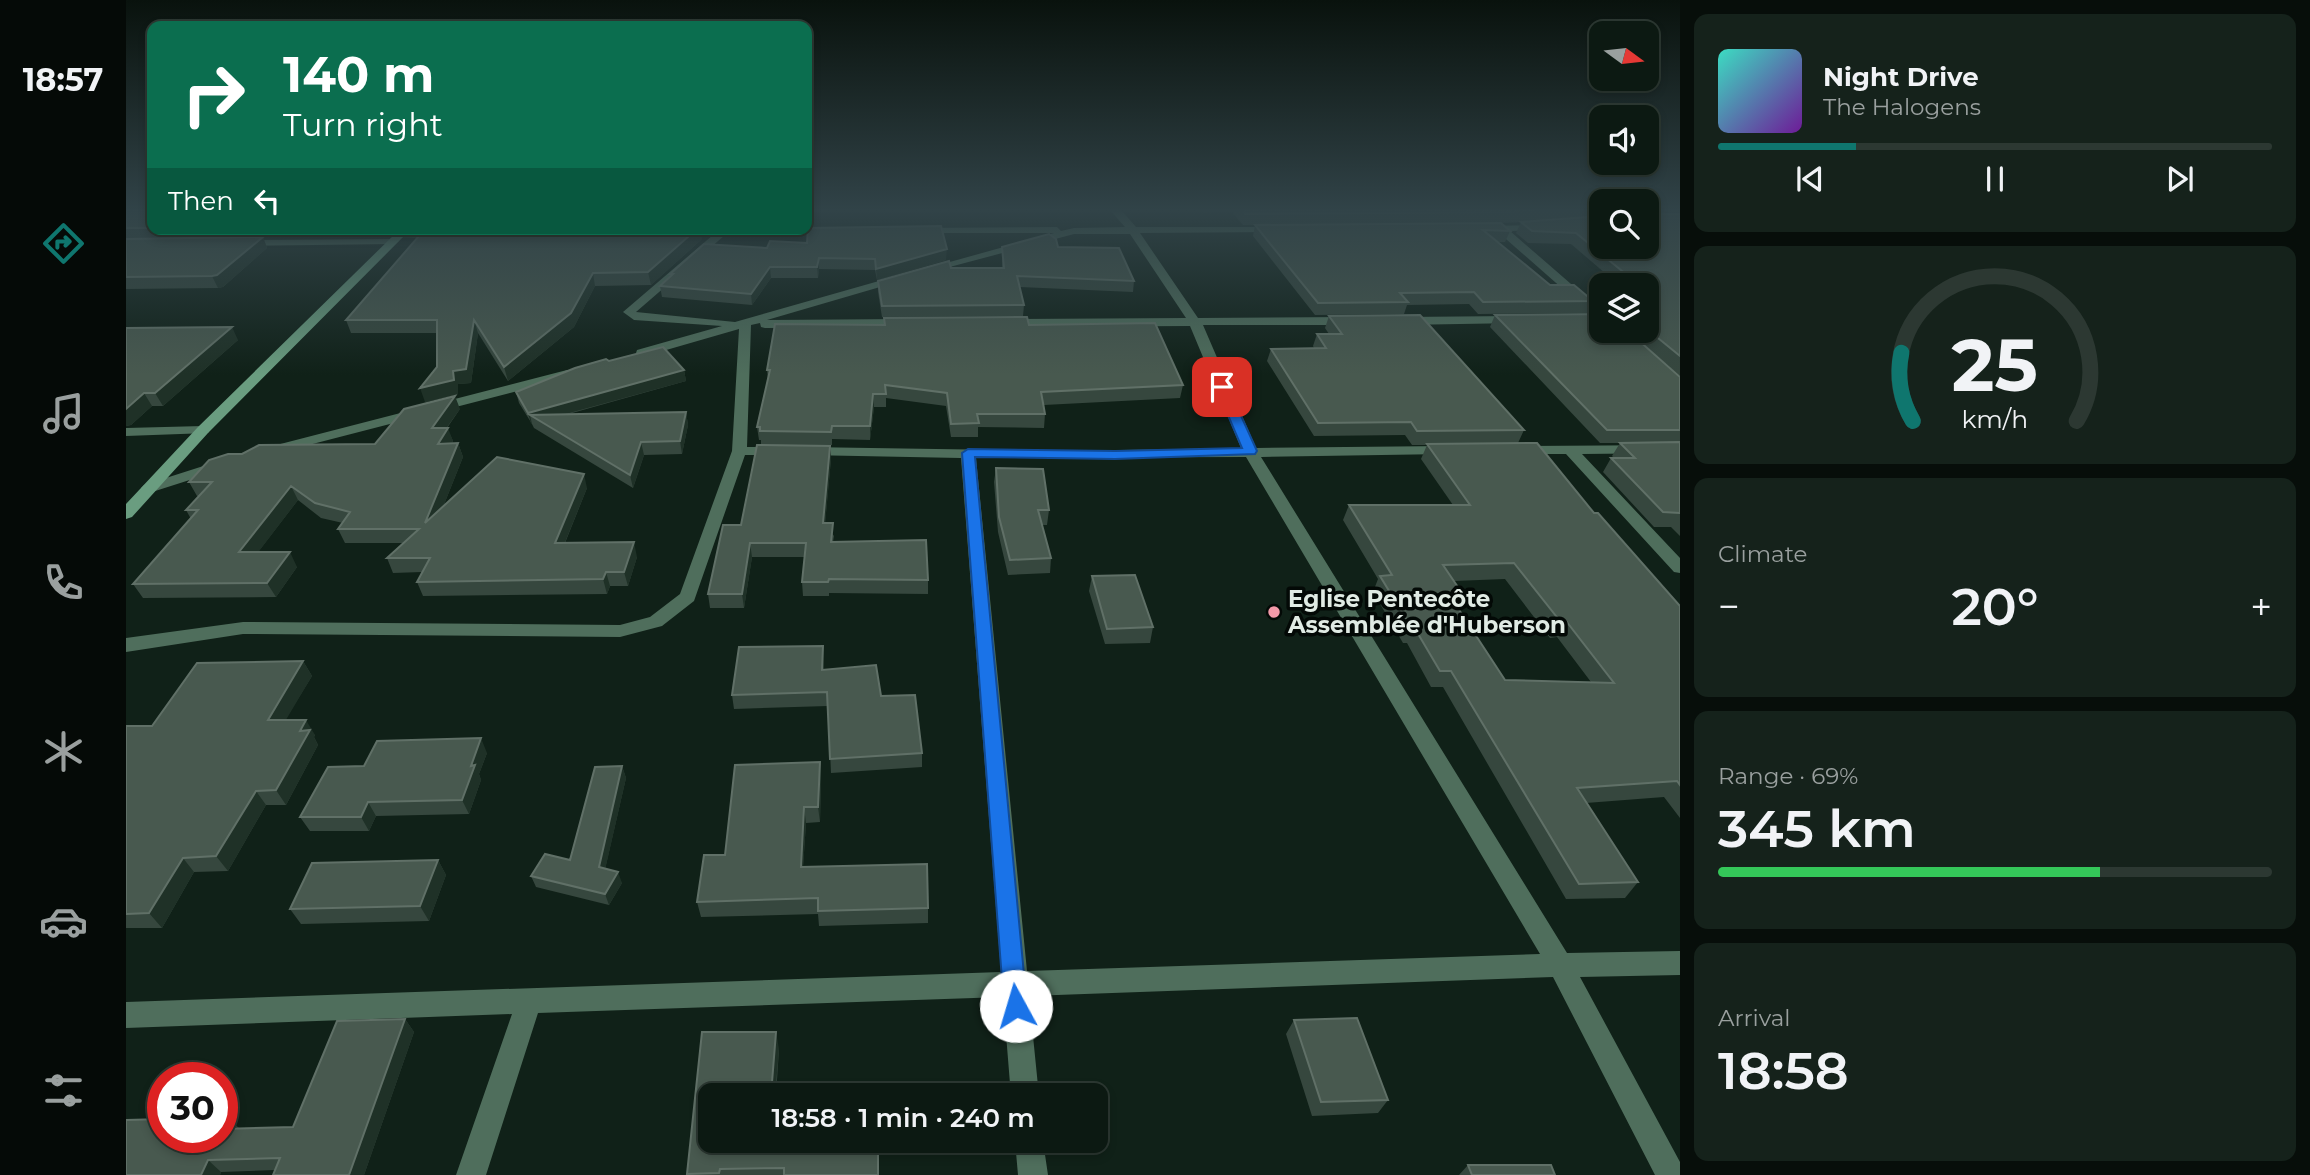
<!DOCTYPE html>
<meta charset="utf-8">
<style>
body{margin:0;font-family:Montserrat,sans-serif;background:#15221b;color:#f1f3f6;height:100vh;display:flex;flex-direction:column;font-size:26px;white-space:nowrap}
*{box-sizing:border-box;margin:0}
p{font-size:23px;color:#9aa09f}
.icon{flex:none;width:38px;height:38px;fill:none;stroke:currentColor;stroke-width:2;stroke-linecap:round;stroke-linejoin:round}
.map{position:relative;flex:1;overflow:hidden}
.sheet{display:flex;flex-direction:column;gap:14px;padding:14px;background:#070e0a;width:630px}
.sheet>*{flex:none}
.guide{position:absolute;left:21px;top:21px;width:665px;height:214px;border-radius:14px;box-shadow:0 4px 10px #0003,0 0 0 2px #2c3832;background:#0b6e4f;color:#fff;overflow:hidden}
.needle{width:46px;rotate:105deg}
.buttons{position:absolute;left:1463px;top:21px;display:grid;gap:14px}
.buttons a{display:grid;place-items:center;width:70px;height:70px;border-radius:14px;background:#0c1912;box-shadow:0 4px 10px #0003,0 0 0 2px #2c3832;font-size:35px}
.speed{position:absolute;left:21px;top:1062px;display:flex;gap:14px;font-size:35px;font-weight:700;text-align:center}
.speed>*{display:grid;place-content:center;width:91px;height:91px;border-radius:50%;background:#0c1912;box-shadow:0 4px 10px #0003,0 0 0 2px #2c3832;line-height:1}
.speed .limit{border:10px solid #d22;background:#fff;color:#111}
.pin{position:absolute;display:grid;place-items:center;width:60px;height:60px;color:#fff;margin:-30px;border-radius:14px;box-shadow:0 4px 10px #0006}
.me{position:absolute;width:77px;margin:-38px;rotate:354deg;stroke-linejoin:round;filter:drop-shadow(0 0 5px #0008)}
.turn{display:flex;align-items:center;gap:24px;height:147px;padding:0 21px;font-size:32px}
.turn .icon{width:91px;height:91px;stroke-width:2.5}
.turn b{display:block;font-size:49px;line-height:60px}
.then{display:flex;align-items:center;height:66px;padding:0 21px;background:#0003;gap:14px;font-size:26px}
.big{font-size:52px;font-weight:600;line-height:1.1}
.sheet .card{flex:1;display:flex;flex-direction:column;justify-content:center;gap:10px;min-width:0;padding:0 24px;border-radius:14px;background:#15221b}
.sheet .dial{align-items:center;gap:0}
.dial svg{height:182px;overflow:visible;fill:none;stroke:#2c3832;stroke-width:7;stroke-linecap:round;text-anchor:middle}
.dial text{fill:#f1f3f6;stroke:none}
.song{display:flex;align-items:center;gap:21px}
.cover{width:84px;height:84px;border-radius:10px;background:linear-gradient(135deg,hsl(170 70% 55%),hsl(280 70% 35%))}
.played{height:7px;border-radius:4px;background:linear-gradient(90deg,#0f766e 25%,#2c3832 25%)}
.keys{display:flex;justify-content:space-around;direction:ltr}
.heat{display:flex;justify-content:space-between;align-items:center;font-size:38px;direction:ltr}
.charge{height:10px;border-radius:5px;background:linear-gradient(90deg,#34c759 69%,#2c3832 0)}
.trip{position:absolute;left:572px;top:1083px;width:410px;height:70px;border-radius:14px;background:#0c1912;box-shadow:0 4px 10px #0003,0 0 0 2px #2c3832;font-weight:600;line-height:70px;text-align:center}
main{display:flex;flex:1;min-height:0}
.menu{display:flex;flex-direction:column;width:126px;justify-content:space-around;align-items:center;background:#050a07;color:#9aa09f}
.menu .icon{width:49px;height:49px}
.menu .current{color:#0f766e}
.menu b{font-size:32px;color:#f1f3f6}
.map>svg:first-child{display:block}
</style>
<main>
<nav class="menu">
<b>18:57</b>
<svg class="icon current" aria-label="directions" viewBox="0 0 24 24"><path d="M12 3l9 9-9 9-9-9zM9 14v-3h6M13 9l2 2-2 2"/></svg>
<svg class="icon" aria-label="music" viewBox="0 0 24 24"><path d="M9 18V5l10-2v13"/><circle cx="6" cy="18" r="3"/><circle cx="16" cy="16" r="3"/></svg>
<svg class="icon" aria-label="phone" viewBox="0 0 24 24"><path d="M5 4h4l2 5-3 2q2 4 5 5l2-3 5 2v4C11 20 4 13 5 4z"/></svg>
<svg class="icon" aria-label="climate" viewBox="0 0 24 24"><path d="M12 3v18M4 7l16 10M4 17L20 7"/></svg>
<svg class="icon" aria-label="car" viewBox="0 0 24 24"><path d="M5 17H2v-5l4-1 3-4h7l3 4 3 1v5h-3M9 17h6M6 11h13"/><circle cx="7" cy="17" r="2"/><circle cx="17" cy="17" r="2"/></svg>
<svg class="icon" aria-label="filters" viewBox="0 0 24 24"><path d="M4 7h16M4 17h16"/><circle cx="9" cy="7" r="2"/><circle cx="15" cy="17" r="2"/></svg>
</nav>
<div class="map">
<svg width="1554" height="1175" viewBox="0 0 1554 1175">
<rect width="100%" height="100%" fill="#102118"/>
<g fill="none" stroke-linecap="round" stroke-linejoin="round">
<path fill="#4f6e5c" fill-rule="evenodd" d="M984,210h11l15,17h144v4l-4,1 -136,1 58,85 152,-1 6,4 -6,4h-147l53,123 190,-2 7,4 -7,4 -185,3 306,496 113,-2v24l-100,2 100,185v13h-25l-102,-198 -524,19 10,100h-28l-8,-99 -465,16 -52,162h-30l56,-161 -386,14v-26l875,-30 -40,-514 -155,-3 -7,-4 7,-4 254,4 181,-3 -51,-122 -183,1 -6,-4 6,-4 179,-1 -56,-84h-56l-147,39 -6,-3 133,-37h-134l-5,-3 1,-2 141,-1 4,4 13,-3 51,-1zM1120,457l294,497 -513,17 -51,-513z
M1419,225l1,2 -5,3 -31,1 91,79v10l-4,-1 -99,-87h-12l-5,-3 5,-3z
M703,228l5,3 -1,2 -108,2 -89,77 99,10 165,-47 4,1v4l-137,40 138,-1 6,4 -6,4 -140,1 -4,-1 -1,-4 -9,2 -4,122h31l7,4 -7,4h-33l-51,146 -32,25 -42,11 -377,-3 -117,18v-14l117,-16 377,3 30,-8 30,-23 52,-143 7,-122 -97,28 -6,-4 1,-3 85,-24 -88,-6 -11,-8 90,-77 -4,-3 1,-2z
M274,232h44l5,3 -5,3 -48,-1v-4z
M272,239l1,2 -5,3 -151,2 -5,-3 5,-3z
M1388,316l4,1v6l-116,2 -6,-4 6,-4z
M441,370l5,1v6l-306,79 -7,-4 2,-3z
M77,426l7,4 -2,3 -82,3v-8z
M1554,445v8l-98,1 98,104v15l-6,-1 -108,-118h-46l-7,-4 7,-4z
M93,461l8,5 -3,3 -75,24 -8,-5 3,-3z
M889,1141h28l5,34h-30z"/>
<path fill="#6a9d80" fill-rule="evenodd" d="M274,229h11l-203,204 -76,84 -6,2v-15l72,-77z"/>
</g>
<path fill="#36473e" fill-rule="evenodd" d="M0,210h26v19h137l-9,8h-17l4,11 -44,39 -5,1 -92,1z
M1076,210h399v37l46,-37h20l-2,4h15v162l-41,-36 41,37v159l-9,-9h-17l-51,-55 8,-14h3l-2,-2 8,-13h-20l-110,-116 5,-12 106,16h46v-46h-46v23l-11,-11 6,-12h23l-48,-41 -43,-1 -12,-10 5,-11 -20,1 -258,2 -12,-14 -27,2z
M1129,225l255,6 -5,11h-7l52,43 43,16 -6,12 -109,1 -9,-10 -62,1 -3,9 -89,1 -62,-79z
M576,239l-51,46 -56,1 -21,41 -66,54 -30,-48 -7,50 -13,1v10l-33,8 12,-35v-34h-86l-5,-13z
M578,244l242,16 -69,20 -2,-10 -56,-1 -1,9h-47l-19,27 -90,-8 -2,-11 10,-10v-2z
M876,247h56l76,34 -1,11 -113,-5 4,18 -1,11 -141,1 -4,-25v-11l73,-13h51z
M1203,316l195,114 -6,13 76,70 86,93v212l-16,-21 -78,6 52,79 -13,16 -59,1 -123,-212h-12l-24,-44h-4l-30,-51 5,-13 -35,-59 6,-15h104l-32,-46 6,-14h-15l-7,-10 -91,1 -47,-75 4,-12 43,-1 -1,-2 4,-12h12l-4,-6zM1379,579l45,59 7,-1 34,45 -86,-2 -45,-69 6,-12 -12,-18z
M758,318l145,7 154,60 -3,13 -136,7 1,9 -1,14 -66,-1v10h-27l-5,-31 -60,-8v9h-12l-4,33 -38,-1v6h-71v-5h-2l-2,-13 11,-47 -1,-10 117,-45z
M0,328l112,12 -75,66h-11l-21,19 -5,1z
M483,361l75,9 2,11 -121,34 121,-3 2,13 -6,29 -38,1 -11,33 -99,-60 -2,-4 -13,-21 -3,-11z
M334,409l-13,19 6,13 -1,2h6l5,14 -20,50 144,-19 -22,55 72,14 -9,29h-18l-3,8 -184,2 -6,-14 5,-10 -29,1 -6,-15 16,-15h-58l-7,-14 5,-6 -22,-5 -23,-18 -40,52 39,15 -21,30 -133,1 -10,-14 58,-65 -5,-9 13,-14h-2l-8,-14 53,-28 133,-10z
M704,446l1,13 -6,64 9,13 -1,6 95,38v14l-99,-1v3h-26l-1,-14 3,-25h-53l-8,51h-34l-2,-14 33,-69z
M870,468l53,42 -2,15h-5l9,33 -1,15 -42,2 -10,-43 -4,-50z
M966,576l61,51 -3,16 -45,1 -16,-53z
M698,660v9l57,27 41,57v14l-91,6 -3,-67 -94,3 -2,-14z
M177,661l9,15 -27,44 30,15 -1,2 4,8 -32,60h-20l-38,66 -34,1 -32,56h-36v-202h26z
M361,753l-8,21 2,6 -12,34 -93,2 -7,15h-59l-10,-14 64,-51z
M496,766l4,12 -21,91 17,14 -13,22 -73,-18 -5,-11 39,-16z
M695,777l-1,45 -14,1 -3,44 125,41v15l-109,3 -1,-12 -117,3 -4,-15 28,-47z
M312,860l8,15 -17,46 -128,3 -11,-15z
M279,1019l9,13 -50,143h-91l2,-5 -54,2 -1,3h-94l101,-57 12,10 54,-1z
M1168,1020l94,80 -10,13 -66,3 -26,-82z
M653,1049l-3,46 103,80h-191l-1,-1z
M1342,1165l87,10h-96z"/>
<path fill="#1f3127" d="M151,229h12l-9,8z
M571,229h4l1,10 -51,46 -3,-13z
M137,237l4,11 -44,39 -5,1 -6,-12z
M821,249l-1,11 -69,20 -1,-11z
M693,258v11l-1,9 -1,-11z
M644,267l1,11 -19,27 -1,-11z
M467,273l2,13 -21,41 -66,54 -4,-14z
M348,320l4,13 -7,50 -13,1v10l-33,8 -5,-14 33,-17z
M106,327l6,13 -75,66 -8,-13z
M558,370l2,11 -146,40 -10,-6 2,9h-1l-3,-11z
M18,393l8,13 -21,19 -5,1v-17z
M747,394l1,13 -4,33v-14z
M329,396l5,13 -23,32 -5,-13z
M560,412l2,13 -6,29 -2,-13z
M322,428l5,13 -10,17 -5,-14z
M515,442l3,13 -11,33 -3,-13z
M332,443l5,14 -32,80 -6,-14z
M704,446l1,13 -7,77 -1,-13z
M458,474l3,14 -28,69 -4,-14z
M165,486l7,14 -51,67 -8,-15z
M508,542l3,15 -9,29 -4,-14z
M624,543l2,14 -8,51 -2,-14z
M164,552l7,15 -21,30 -9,-14z
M480,572l4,14 -3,8 -4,-15z
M697,646l1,14 -1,23 -1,-13z
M177,661l9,15 -35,59 -9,-15z
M180,720l9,15 -1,2 4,8 -32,60 -10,-15 24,-59z
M355,738l6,15 -8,21 2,6 -12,34 -7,-14 9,-34z
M694,762l1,15 -1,45 -2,-15z
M496,766l4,12 -23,101 -4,-12z
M130,791l10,14 -38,66 -12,-15z
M242,802l8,14 -7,15 -8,-14z
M678,807l2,16 -4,59 -1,-15z
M57,858l11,14 -32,56 -13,-15z
M312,860l8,15 -17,46 -9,-15z
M492,872l4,11 -13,22 -4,-11z
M279,1019l9,13 -50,143h-15z
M650,1032l3,17 -4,47h-4z
M101,1118l13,12 -18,-2z
M82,1160l13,12 -1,3h-19z"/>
<path fill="#48594f" stroke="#607067" stroke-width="2" fill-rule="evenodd" d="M0,210h26v18h-26z
M1117,210h291l-29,2 -260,2z
M1521,210h4v4h29v142l-33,-27v-44h-46v5l-5,-5h43l-63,-52 -44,-2 -11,-9 80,-6v31h46z
M1375,223l9,8 -27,-1 67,55h24l19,16 -110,1 -9,-10 -74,1 8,9 -90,1 -63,-78z
M815,226l6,23 -71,20 -1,-10 -56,-1 -2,9h-47l-19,27 -91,-8 13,-12h-3l34,-30 63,4 3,-7 37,2 1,-15z
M299,229h272l-49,43 -55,1 -22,40 -67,54 -30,-47 -8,49 -13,2 1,9 -34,8 17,-21v-47h-91z
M923,234l7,5 2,8 61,1 15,33 -117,-5 7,29 -142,1 -4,-25 71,-20 2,7h53l-2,-21z
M137,237l-46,38 -5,1 -86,1v-38z
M1475,314v17h27l52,46v53h-73l-112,-115z
M1294,315l104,115 -107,1 -6,-9 -93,1 -47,-74 55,-1 -9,-14h25l-13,-18z
M901,317l2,8 126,-2 28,62 -142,7 4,22h-68l2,9 -28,1 -4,-31 -62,-8 1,9h-13l-3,32h-38l-1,6 -71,-1v-4h-3l13,-57h-3l8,-46 110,1 -1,-7z
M106,327l-77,66h-11l-18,16v-81z
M537,347l21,23 -156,43 -12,-21 59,-24 31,-9 3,2z
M329,396l-23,32h16l-10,16 20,-1 -33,80 72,-66 87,17 -29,69 79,-1 -10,30h-18l-3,7 -186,3 13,-24h-43l32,-29h-81l12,-17 -35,-9 -24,-17 -52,66h51l-23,31 -134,1 65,-74h-12l26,-28h-23l20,-22 19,-6h14l17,-9 116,-1 29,-35z
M560,412l-6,29 -39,1 -11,33 -100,-60z
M1554,442v71l-17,-1 -52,-54h24l-15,-15z
M1411,443l57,70h4l82,93v179l-3,-4 -100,7 61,94 -59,2 -128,-213h-11l-26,-44h-3l-31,-51 12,-1 -43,-70h121l-43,-61zM1388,563l46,58h6l48,62 -109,-3 -53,-81h14l-23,-34z
M631,445l73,1 -7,77h10l-2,19 95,-2 2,40 -99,-1 -1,3h-26l4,-39h-56l-8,51h-34l15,-69h18z
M870,468l47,1 6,41h-11l13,48 -41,2 -11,-43z
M1009,575l18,52 -46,2 -15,-53z
M697,646l-1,24 54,-5 5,31 34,-1 7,58 -92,6 -3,-67 -95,3 7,-48z
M177,661l-35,59h38l-6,11 10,-1 -34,60 -20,1 -40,65 -33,2 -34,55 -23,1v-188h26l45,-63z
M355,738l-10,28 4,-1 -13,35 -94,2 -7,15h-61l28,-50 36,-1 13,-25z
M694,762l-2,45h-14l-3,60 126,-3 1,44 -110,3v-13l-121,4 7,-47h21l10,-90z
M496,766l-23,101 19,5 -13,22 -74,-18 14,-22 25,6 25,-93z
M312,860l-18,46 -130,3 22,-46z
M1231,1018l31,82 -67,2 -27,-82z
M279,1019l-56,156h-76l7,-17 -72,2 -7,15h-75v-55l37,-1v19h59v-9l71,-2 44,-106z
M576,1032h74l-5,63 106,-3v4h-167v45h168v34h-94v-7l-64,1 -1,4 -32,1z
M96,1118h5l-5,10z
M1342,1165h83l4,10h-83z"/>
<linearGradient id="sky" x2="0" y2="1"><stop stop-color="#09120d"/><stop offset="0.56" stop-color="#314348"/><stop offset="1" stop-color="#314348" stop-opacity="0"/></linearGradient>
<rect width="1554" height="375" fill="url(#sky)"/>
<path fill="#1a73e8" stroke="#114b97" stroke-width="2" d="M1096,383l6,4 29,64 -2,3 -140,5 -140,-2 52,549 -3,8 -8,4 -9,-4 -3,-8 -42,-553 6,-4 147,2 127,-3 -26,-61z"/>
<circle fill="#f39aa9" stroke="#030906" stroke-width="2.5" cx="1148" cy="612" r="7"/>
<g text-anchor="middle" stroke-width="7" stroke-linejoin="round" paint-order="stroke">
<g font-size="23" font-weight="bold" fill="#e0ebe4" stroke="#030906" text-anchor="start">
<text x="1162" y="607">Eglise Pentecôte<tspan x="1162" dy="26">Assemblée d'Huberson</tspan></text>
</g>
</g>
</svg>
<div class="buttons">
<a><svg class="needle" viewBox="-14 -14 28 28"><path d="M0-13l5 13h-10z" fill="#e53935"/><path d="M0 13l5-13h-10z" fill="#9aa09f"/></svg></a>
<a><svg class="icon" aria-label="sound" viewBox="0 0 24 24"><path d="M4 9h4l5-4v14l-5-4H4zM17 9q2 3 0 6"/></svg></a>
<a><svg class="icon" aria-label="search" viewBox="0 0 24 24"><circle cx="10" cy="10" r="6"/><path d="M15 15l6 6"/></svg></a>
<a><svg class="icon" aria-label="layers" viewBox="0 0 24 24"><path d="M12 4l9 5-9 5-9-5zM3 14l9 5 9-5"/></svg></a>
</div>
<div class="speed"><div class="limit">30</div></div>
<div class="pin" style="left:1096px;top:387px;background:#d93025"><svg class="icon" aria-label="arrive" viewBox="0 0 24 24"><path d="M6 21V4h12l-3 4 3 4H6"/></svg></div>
<svg class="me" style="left:890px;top:1006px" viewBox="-20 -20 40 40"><circle r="19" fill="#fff"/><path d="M0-13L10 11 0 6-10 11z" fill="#1a73e8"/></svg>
<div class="trip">18:58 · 1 min · 240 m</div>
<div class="guide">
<div class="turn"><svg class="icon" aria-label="right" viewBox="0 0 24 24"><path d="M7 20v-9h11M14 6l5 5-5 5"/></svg><div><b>140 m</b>Turn right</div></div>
<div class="then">Then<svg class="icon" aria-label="left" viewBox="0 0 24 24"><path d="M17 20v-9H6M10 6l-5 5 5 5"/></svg></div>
</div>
</div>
<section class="sheet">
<div class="card">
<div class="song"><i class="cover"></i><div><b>Night Drive</b><p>The Halogens</p></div></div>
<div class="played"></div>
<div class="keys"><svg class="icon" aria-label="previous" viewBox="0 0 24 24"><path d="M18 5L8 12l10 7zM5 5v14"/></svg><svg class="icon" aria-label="pause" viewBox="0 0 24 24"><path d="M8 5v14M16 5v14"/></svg><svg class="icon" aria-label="next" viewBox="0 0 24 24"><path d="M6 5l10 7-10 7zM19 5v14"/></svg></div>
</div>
<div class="card dial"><svg viewBox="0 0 100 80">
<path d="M14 69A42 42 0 1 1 86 69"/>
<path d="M14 69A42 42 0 0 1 9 39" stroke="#0f766e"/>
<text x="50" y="56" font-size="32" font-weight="700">25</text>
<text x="50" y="72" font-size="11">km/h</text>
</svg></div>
<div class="card"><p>Climate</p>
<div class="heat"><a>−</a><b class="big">20°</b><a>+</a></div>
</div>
<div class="card"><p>Range · 69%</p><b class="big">345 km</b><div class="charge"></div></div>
<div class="card"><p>Arrival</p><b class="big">18:58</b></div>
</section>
</main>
